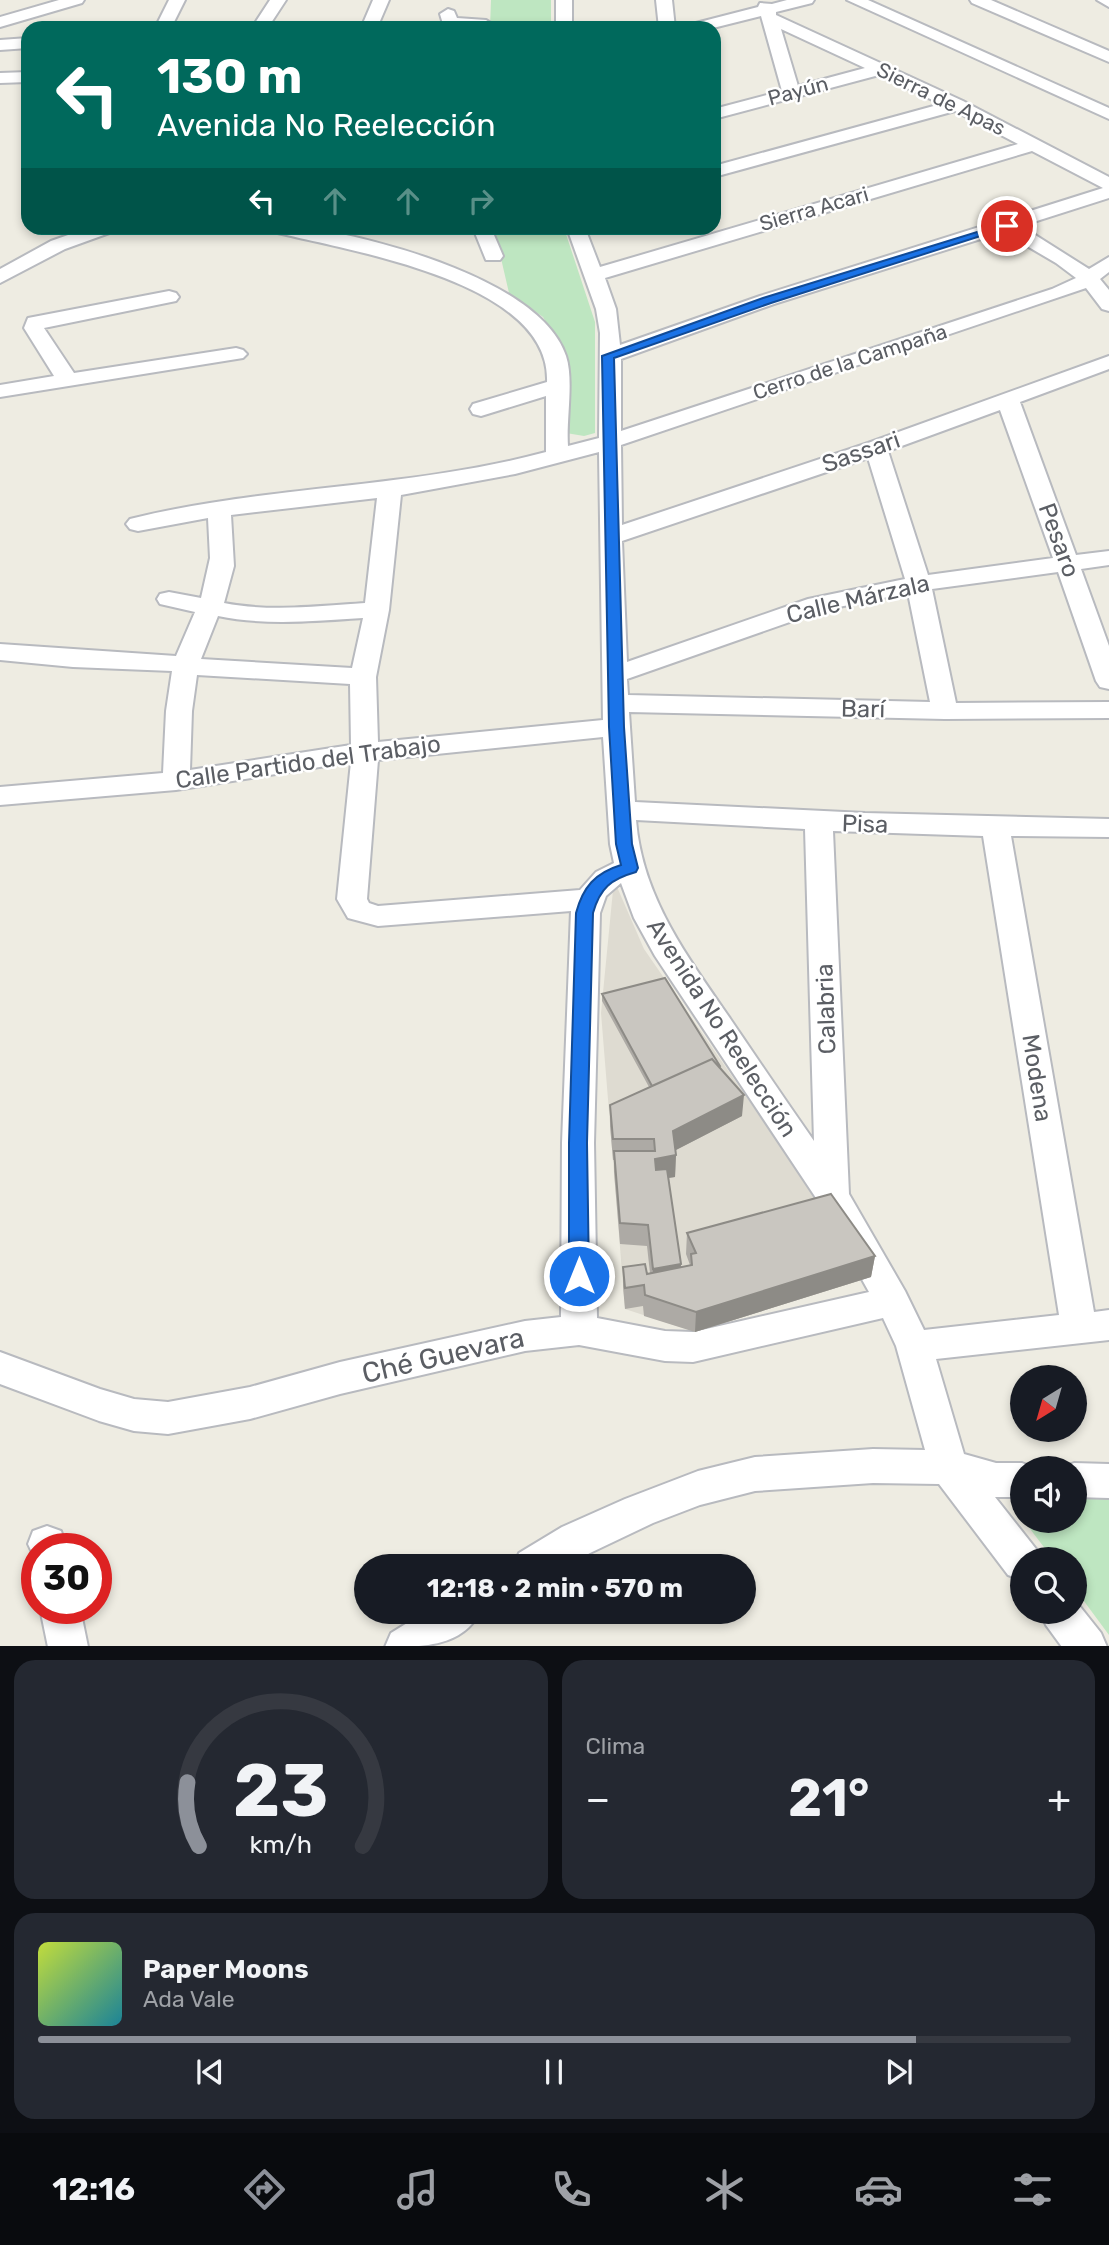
<!DOCTYPE html>
<html lang="es">
<meta charset="utf-8">
<style>
body{margin:0;font-family:Rubik,sans-serif;background:#242831;color:#f1f3f6;height:100vh;display:flex;flex-direction:column;font-size:26px;white-space:nowrap}
*{box-sizing:border-box;margin:0}
p{font-size:23px;color:#9ea1a6}
.icon{flex:none;width:38px;height:38px;fill:none;stroke:currentColor;stroke-width:2;stroke-linecap:round;stroke-linejoin:round}
.map{position:relative;height:1646px;overflow:hidden}
.panel{display:flex;flex-direction:column;gap:14px;padding:14px;background:#0d0f14;flex:1}
.panel>*{flex:none}
.hud{position:absolute;left:21px;top:21px;width:700px;height:214px;border-radius:21px;box-shadow:0 4px 10px #0003;background:#00695c;color:#fff;overflow:hidden}
.needle{width:46px;rotate:217deg}
.buttons{position:absolute;left:1010px;top:1365px;display:grid;gap:14px}
.buttons a{display:grid;place-items:center;width:77px;height:77px;border-radius:50%;background:#171b24;box-shadow:0 4px 10px #0003;font-size:35px}
.speed{position:absolute;left:21px;top:1533px;display:flex;gap:14px;font-size:35px;font-weight:700;text-align:center}
.speed>*{display:grid;place-content:center;width:91px;height:91px;border-radius:50%;background:#171b24;box-shadow:0 4px 10px #0003;line-height:1}
.speed .limit{border:10px solid #d22;background:#fff;color:#111}
.pin{position:absolute;display:grid;place-items:center;width:60px;height:60px;color:#fff;margin:-30px;border:4px solid #fff;border-radius:50%;box-shadow:0 2px 7px #0007}
.me{position:absolute;width:77px;margin:-38px;rotate:0deg;stroke-linejoin:round;filter:drop-shadow(0 0 5px #0008)}
.turn{display:flex;align-items:center;gap:24px;height:147px;padding:0 21px;font-size:32px}
.turn .icon{width:91px;height:91px;stroke-width:2.5}
.turn b{display:block;font-size:49px;line-height:60px}
.lanes{display:flex;align-items:center;height:66px;padding:0 21px;background:#0003;justify-content:center;gap:35px;direction:ltr}
.lanes .off{opacity:.35}
.big{font-size:52px;font-weight:700;line-height:1.1}
.panel .tile{flex:1;display:flex;flex-direction:column;justify-content:center;gap:10px;min-width:0;padding:0 24px;border-radius:21px;background:#242831}
.panel .dial{align-items:center;gap:0}
.dial svg{height:182px;overflow:visible;fill:none;stroke:#363941;stroke-width:7;stroke-linecap:round;text-anchor:middle}
.dial text{fill:#f1f3f6;stroke:none}
.song{display:flex;align-items:center;gap:21px}
.cover{width:84px;height:84px;border-radius:10px;background:linear-gradient(135deg,hsl(70 70% 55%),hsl(190 70% 35%))}
.played{height:7px;border-radius:4px;background:linear-gradient(90deg,#8c9099 85%,#363941 85%)}
.keys{display:flex;justify-content:space-around;direction:ltr}
.heat{display:flex;justify-content:space-between;align-items:center;font-size:38px;direction:ltr}
.panel .tiles{flex:1;display:grid;gap:14px;grid-template-columns:1fr 1fr}
.tile:last-child{grid-column:span 2}
.trip{position:absolute;left:354px;top:1554px;width:402px;height:70px;border-radius:35px;background:#171b24;box-shadow:0 4px 10px #0003;font-weight:700;line-height:70px;text-align:center}
.tab-bar{display:flex;height:112px;justify-content:space-around;align-items:center;background:#090b0e;color:#9ea1a6}
.tab-bar .icon{width:49px;height:49px}
.tab-bar .current{color:#8c9099}
.tab-bar b{font-size:32px;color:#f1f3f6}
.map>svg:first-child{display:block}
</style>
<div class="map">
<svg width="1109" height="1647" viewBox="0 0 1109 1647">
<rect width="100%" height="100%" fill="#eeece2"/>
<path fill="#dedbd1" d="M614,880l30,69 227,328 -176,55 -70,-23 -24,-296z"/>
<path fill="#bee6c1" d="M491,0h60v28h-61z
M494,228h70l31,94v111l-11,3 -18,-3 -4,-83 -19,-33 -34,-24z
M1109,1492v143l-34,-46 -1,-30h-21l-29,-38h50l1,-28z"/>
<g fill="none" stroke-linecap="round" stroke-linejoin="round">
<defs>
<path id="minor" d="M59,0h25l-2,3 -82,24v-10z
M169,0h16l-14,28h-16z
M270,0h16l-17,26h-12l-2,-3z
M373,0h16l-12,28h-16z
M556,0h16v28h-16z
M656,0h16l3,28h-16z
M787,0h27l-2,3 -36,9v3l187,86 146,76v21l-88,28 68,43 20,-12v15l-9,7 9,11v21l-7,-2 -16,-21 -465,157 1,80 246,-82 241,-87v13l-89,33 56,153 33,-4v14l-28,4 28,77v43l-9,-2 -4,-6 -38,-109 -126,17 24,114 153,-1v16l-164,1 -316,-7 6,90 230,11 244,6v18l-98,-1 83,476 15,-2v30l-173,19 28,95 32,9h26l13,5h-13v29h-27l41,52 4,10h-18v21l-14,-5 -69,-91 -66,-1 -118,8 -55,14 -47,18 -63,30 -23,13h-53l5,-13 43,-26 63,-28 73,-28 57,-14 118,-8 52,1 -29,-104 -13,-28 -190,44 -28,-1 -86,-16 -54,6 -185,43 -90,25 -82,15 -34,-3 -35,-10 -99,-37v-32l100,37 34,10 34,3 82,-15 90,-25 185,-41 36,-4 1,-174 9,-232 -193,15 -30,-8 -11,-19 14,-137 -175,28 -176,15v-18l163,-14 3,-62 6,-40 -99,-4 -73,-7v-16l176,12 19,-44 -35,-8 -3,-5 3,-5 9,-2 32,6 9,-40 -2,-40 -70,13 -8,-2 -4,-5 4,-5c136,-34 279,-30 416,-67v-56l-65,20 -8,-2 -3,-5 3,-5 74,-22c4,-101 -198,-131 -273,-150l-2,-4c12,0 25,-2 37,0 71,11 232,53 257,128 8,24 0,64 2,90l31,-8 1,-105 -4,-24 -29,-81h18l15,39 418,-123 -63,-33 -241,66v-11l227,-62 -62,-29 -165,44v-10l68,-18 -21,-75 -48,12h-27l2,-3 70,-18 2,-4 12,1zM781,29l84,39 -67,18zM1032,151l71,37 -343,108 -140,49 -4,-36 -11,-31zM1003,232l53,31 20,15 -24,11 -431,142v-72l153,-55zM1000,410l53,148 -125,17 -40,-124zM599,452l4,268 -225,22 -2,-65 13,-67 12,-115 114,-21zM868,458l37,121 -97,20 -181,63 -5,-121zM377,498l-12,105c-46,3 -95,9 -141,0l10,-37 -3,-51zM908,593l22,109 -302,-7 -1,-16 197,-69zM218,616c48,10 96,5 145,2l-11,50 -151,-9zM197,675l153,9 1,61 -161,25 2,-59zM603,737l7,107 4,19 -18,9 -16,18 -202,16 -9,-3 -2,-4 11,-139zM636,820l169,9 9,312c-29,-41 -57,-83 -85,-124 -42,-61 -87,-120 -93,-197zM833,831l150,5 76,479 -135,15 -19,-39 -56,-97zM621,883l13,35 21,38 165,248 49,88 -176,40 -28,-1 -68,-13 -3,-175 6,-230 6,-17z
M847,0h21l241,108v11z
M970,0h21l118,51v11l-137,-59z
M1097,0h12v7z
M448,9l6,2 3,7 29,2 8,5 -2,3h-37l-12,-4 -3,-10z
M28,38v10l-28,2v-10z
M28,72v10l-28,1v-10z
M88,228h27l-3,4 -47,17 -65,34v-14l51,-28z
M473,228h18l12,28 -3,4h-14z
M169,291l7,2 3,4 -3,4 -132,27 30,45 162,-25 7,2 4,4 -4,4 -243,39v-12l54,-9 -30,-48 4,-10z
M1074,1463l35,1v34l-35,-1v-29h-13z
M47,1526l14,5 6,18h-30v14l-9,-19 5,-13z
M1074,1599l27,34 6,14h-45l-16,-22 -6,-13h34z
M40,1608h40l8,39h-40z
M425,1612h55c-18,35 -58,35 -95,35l6,-14z"/>
</defs>
<use href="#minor" stroke="#b8babf" stroke-width="4"/>
<use href="#minor" fill="#fff" fill-rule="evenodd"/>
</g>
<path fill="#adaaa5" d="M602,994l118,72 22,50 -66,34 -1,27 -7,1 13,89 9,-2 -4,-11 1,-21 188,23 -4,21 -176,55 -51,-16 -1,-10 -18,3 -2,-22v-20l24,7 3,-1 -3,-27 -27,-2 -6,-72v-12h-1l-3,-34v-21l39,-18 -47,-86z"/>
<path fill="#8d8b86" d="M744,1095l-2,21 -70,36 1,-21z
M676,1155l-1,22 -21,3 1,-21z
M875,1256l-4,21 -176,55 1,-20z
M681,1264l-1,21 -28,5 1,-21z"/>
<path fill="#c9c6c0" stroke="#8d8b86" stroke-width="2" d="M665,978l55,88 -1,1 -7,-8 -60,27 -50,-92z
M712,1059l32,36 -71,36 3,24 -21,4 1,11 11,-1 14,95 -28,5 -5,-44 -28,-2 -6,-72h41l-1,-12h-41l-3,-34z
M831,1194l44,62 -179,56 -51,-17 -1,-10 -19,3 -2,-21 22,-3 2,10 45,-9 -1,-11 5,-1 -9,-20z"/>
<path fill="#1a73e8" stroke="#114b97" stroke-width="2" d="M1003,224l9,2 -241,77 -157,55 10,369 8,117 6,24 -2,4c-25,7 -36,16 -43,41l-6,230 2,133 -3,6 -7,2 -7,-2 -3,-6v-133l7,-230c7,-26 19,-40 45,-48l-5,-21 -7,-117 -7,-371 161,-58z"/>
<g text-anchor="middle" stroke-width="5" stroke-linejoin="round" paint-order="stroke">
<g font-size="21" fill="#5b5e64" stroke="#fff">
<text transform="translate(798 91) rotate(-15)" y="7">Payún</text>
<text transform="translate(941 99) rotate(26)" y="7">Sierra de Apas</text>
<text transform="translate(814 209) rotate(-16)" y="7">Sierra Acari</text>
<text transform="translate(850 362) rotate(-18)" y="7">Cerro de la Campaña</text>
</g>
<g font-size="24" fill="#5b5e64" stroke="#fff">
<text transform="translate(861 452) rotate(-19)" y="8">Sassari</text>
<text transform="translate(1059 540) rotate(70)" y="8">Pesaro</text>
<text transform="translate(858 599) rotate(-13)" y="8">Calle Márzala</text>
<text transform="translate(863 709) rotate(1)" y="8">Barí</text>
<text transform="translate(308 762) rotate(-8)" y="8">Calle Partido del Trabajo</text>
<text transform="translate(865 824) rotate(2)" y="8">Pisa</text>
<text transform="translate(826 1009) rotate(-92)" y="8">Calabria</text>
<text transform="translate(722 1028) rotate(57)" y="8">Avenida No Reelección</text>
<text transform="translate(1037 1078) rotate(81)" y="8">Modena</text>
</g>
<g font-size="28" fill="#5b5e64" stroke="#fff">
<text transform="translate(443 1355) rotate(-13)" y="10">Ché Guevara</text>
</g>
</g>
</svg>
<div class="buttons">
<a><svg class="needle" viewBox="-14 -14 28 28"><path d="M0-13l5 13h-10z" fill="#e53935"/><path d="M0 13l5-13h-10z" fill="#9ea1a6"/></svg></a>
<a><svg class="icon" aria-label="sound" viewBox="0 0 24 24"><path d="M4 9h4l5-4v14l-5-4H4zM17 9q2 3 0 6"/></svg></a>
<a><svg class="icon" aria-label="search" viewBox="0 0 24 24"><circle cx="10" cy="10" r="6"/><path d="M15 15l6 6"/></svg></a>
</div>
<div class="speed"><div class="limit">30</div></div>
<div class="pin" style="left:1007px;top:226px;background:#d93025"><svg class="icon" aria-label="arrive" viewBox="0 0 24 24"><path d="M6 21V4h12l-3 4 3 4H6"/></svg></div>
<svg class="me" style="left:579px;top:1276px" viewBox="-20 -20 40 40"><circle r="17" fill="#1a73e8" stroke="#fff" stroke-width="3"/><path d="M0-11L8 9 0 5-8 9z" fill="#fff"/></svg>
<div class="trip">12:18 · 2 min · 570 m</div>
<div class="hud">
<div class="turn"><svg class="icon" aria-label="left" viewBox="0 0 24 24"><path d="M17 20v-9H6M10 6l-5 5 5 5"/></svg><div><b>130 m</b>Avenida No Reelección</div></div>
<div class="lanes"><svg class="icon" aria-label="left" viewBox="0 0 24 24"><path d="M17 20v-9H6M10 6l-5 5 5 5"/></svg><svg class="icon off" aria-label="ahead" viewBox="0 0 24 24"><path d="M12 20V5M6 11l6-6 6 6"/></svg><svg class="icon off" aria-label="ahead" viewBox="0 0 24 24"><path d="M12 20V5M6 11l6-6 6 6"/></svg><svg class="icon off" aria-label="right" viewBox="0 0 24 24"><path d="M7 20v-9h11M14 6l5 5-5 5"/></svg></div>
</div>
</div>
<section class="panel">
<div class="tiles">
<div class="tile dial"><svg viewBox="0 0 100 80">
<path d="M14 69A42 42 0 1 1 86 69"/>
<path d="M14 69A42 42 0 0 1 9 41" stroke="#8c9099"/>
<text x="50" y="56" font-size="32" font-weight="700">23</text>
<text x="50" y="72" font-size="11">km/h</text>
</svg></div>
<div class="tile"><p>Clima</p>
<div class="heat"><a>−</a><b class="big">21°</b><a>+</a></div>
</div>
<div class="tile">
<div class="song"><i class="cover"></i><div><b>Paper Moons</b><p>Ada Vale</p></div></div>
<div class="played"></div>
<div class="keys"><svg class="icon" aria-label="previous" viewBox="0 0 24 24"><path d="M18 5L8 12l10 7zM5 5v14"/></svg><svg class="icon" aria-label="pause" viewBox="0 0 24 24"><path d="M8 5v14M16 5v14"/></svg><svg class="icon" aria-label="next" viewBox="0 0 24 24"><path d="M6 5l10 7-10 7zM19 5v14"/></svg></div>
</div>
</div>
</section>
<nav class="tab-bar">
<b>12:16</b>
<svg class="icon current" aria-label="directions" viewBox="0 0 24 24"><path d="M12 3l9 9-9 9-9-9zM9 14v-3h6M13 9l2 2-2 2"/></svg>
<svg class="icon" aria-label="music" viewBox="0 0 24 24"><path d="M9 18V5l10-2v13"/><circle cx="6" cy="18" r="3"/><circle cx="16" cy="16" r="3"/></svg>
<svg class="icon" aria-label="phone" viewBox="0 0 24 24"><path d="M5 4h4l2 5-3 2q2 4 5 5l2-3 5 2v4C11 20 4 13 5 4z"/></svg>
<svg class="icon" aria-label="climate" viewBox="0 0 24 24"><path d="M12 3v18M4 7l16 10M4 17L20 7"/></svg>
<svg class="icon" aria-label="car" viewBox="0 0 24 24"><path d="M5 17H2v-5l4-1 3-4h7l3 4 3 1v5h-3M9 17h6M6 11h13"/><circle cx="7" cy="17" r="2"/><circle cx="17" cy="17" r="2"/></svg>
<svg class="icon" aria-label="filters" viewBox="0 0 24 24"><path d="M4 7h16M4 17h16"/><circle cx="9" cy="7" r="2"/><circle cx="15" cy="17" r="2"/></svg>
</nav>
